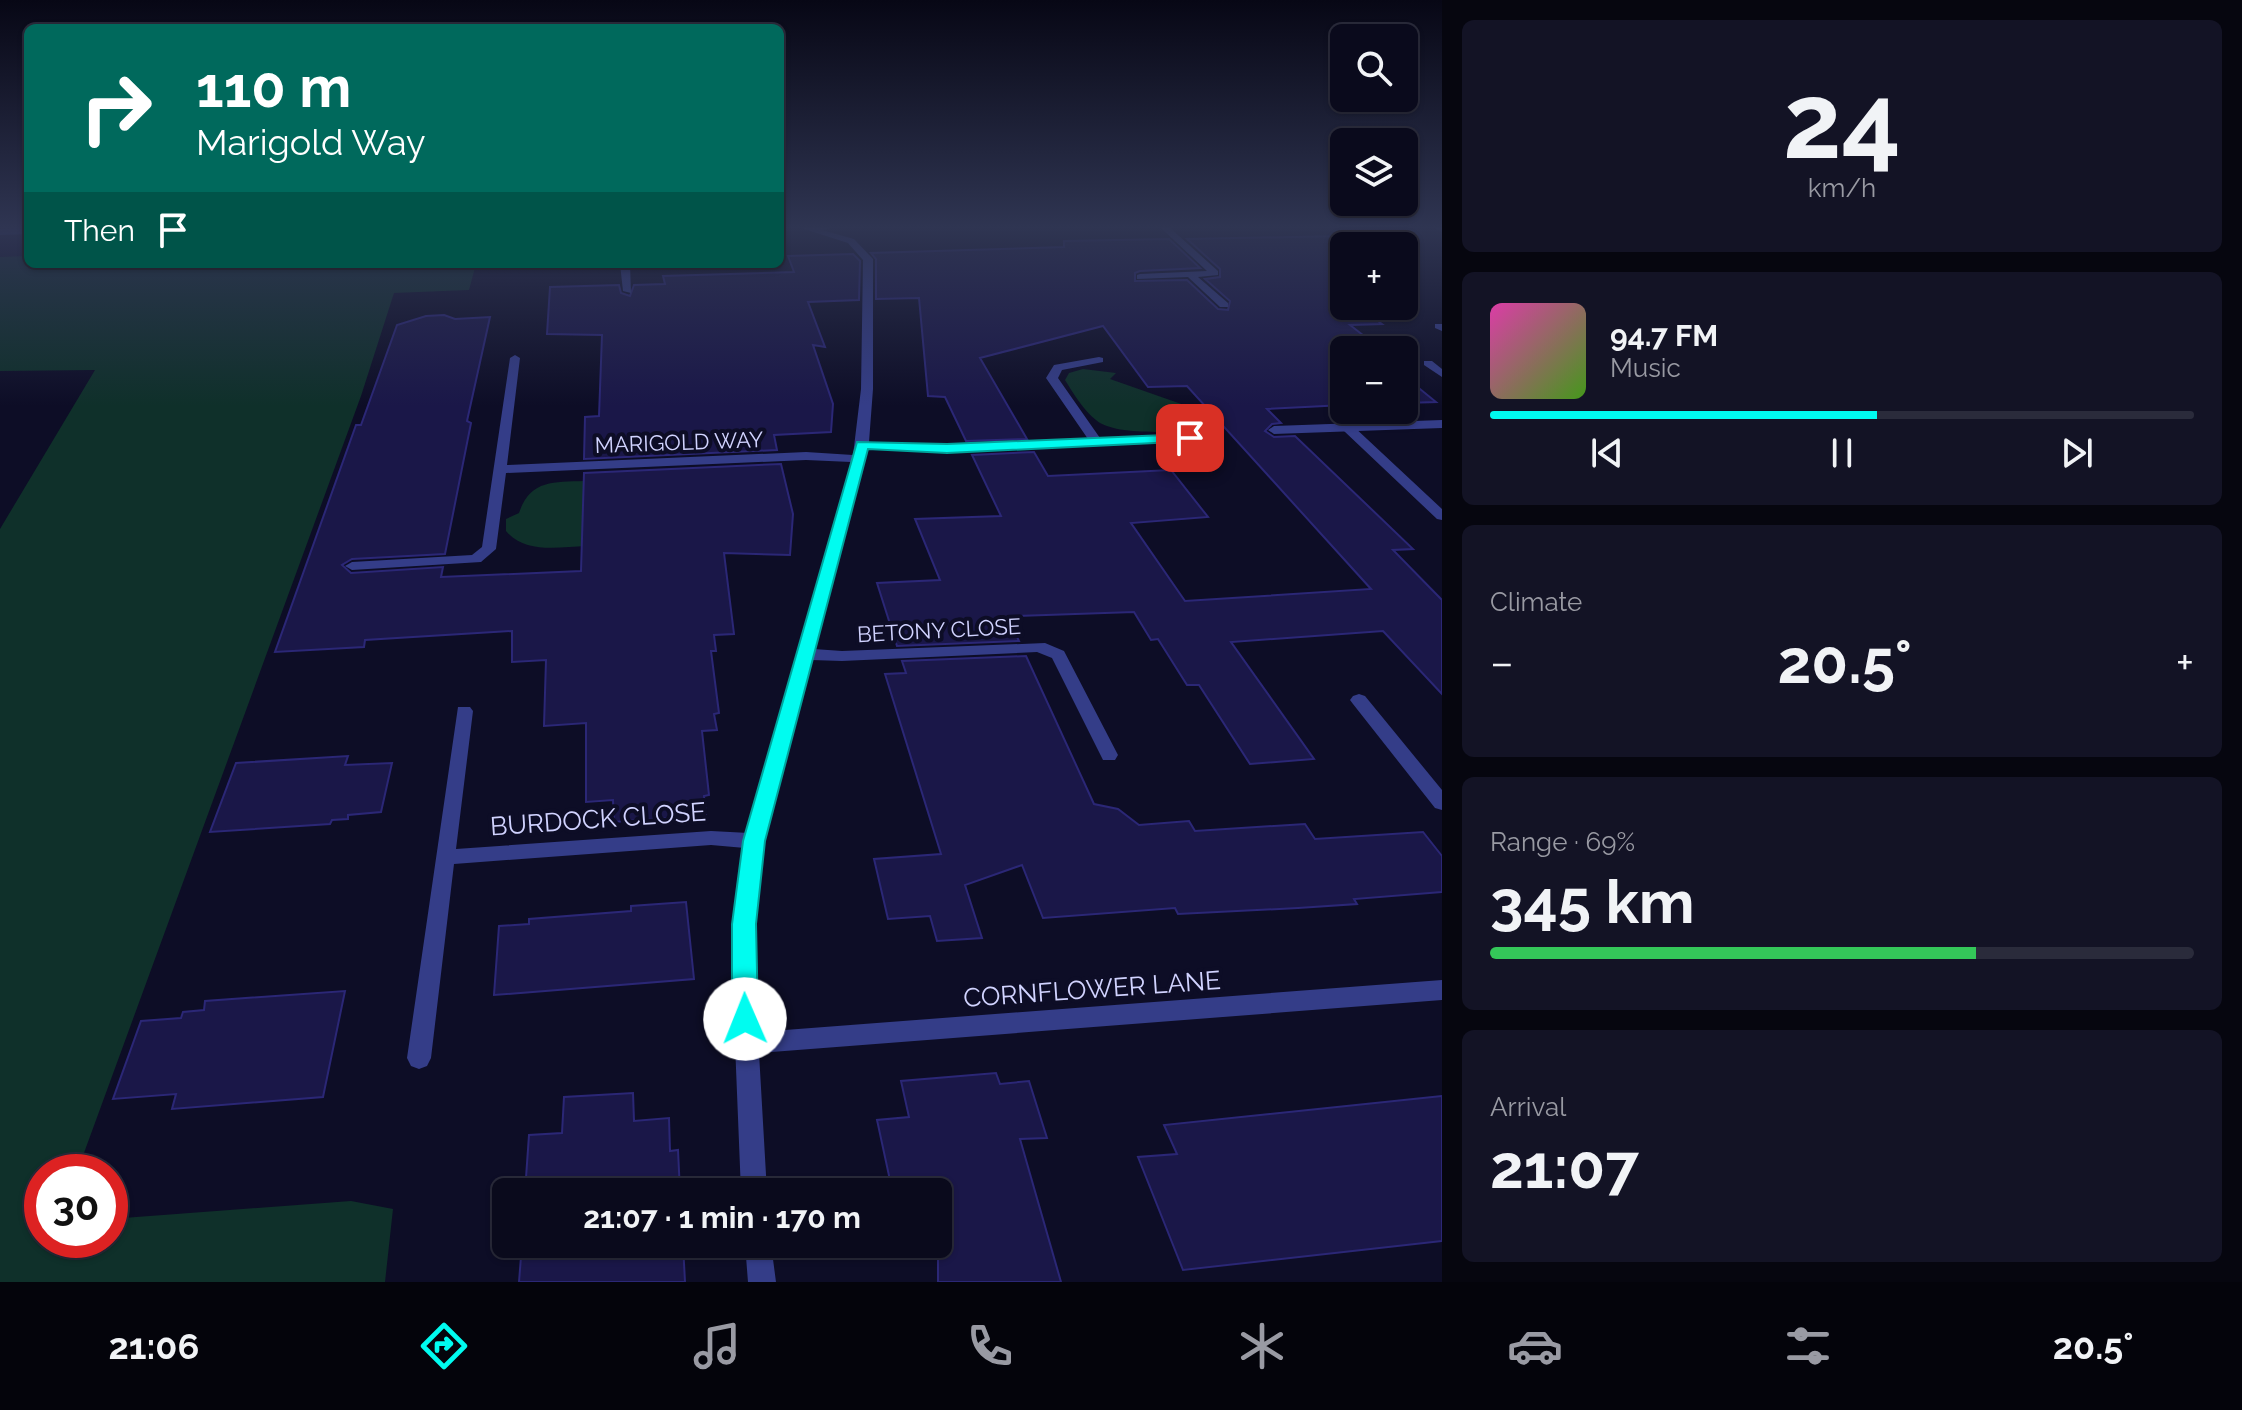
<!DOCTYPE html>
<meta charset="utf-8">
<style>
body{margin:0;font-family:Raleway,sans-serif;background:#131325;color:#f1f3f6;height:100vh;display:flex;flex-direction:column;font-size:30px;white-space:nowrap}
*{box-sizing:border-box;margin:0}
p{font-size:26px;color:#999aa3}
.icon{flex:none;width:44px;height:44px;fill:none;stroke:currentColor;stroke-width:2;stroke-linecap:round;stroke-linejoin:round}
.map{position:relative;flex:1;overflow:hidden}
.details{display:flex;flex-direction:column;gap:20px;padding:20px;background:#06060f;width:800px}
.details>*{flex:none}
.hud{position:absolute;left:24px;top:24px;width:760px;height:244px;border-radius:12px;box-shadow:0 2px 6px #0004,0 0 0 2px #2a2b3b;background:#00695c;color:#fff;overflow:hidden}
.controls{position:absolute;left:1330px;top:24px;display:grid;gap:16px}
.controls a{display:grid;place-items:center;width:88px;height:88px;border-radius:12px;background:#0a0a1c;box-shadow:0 2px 6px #0004,0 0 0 2px #2a2b3b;font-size:40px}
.speed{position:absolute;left:24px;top:1154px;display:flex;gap:16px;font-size:40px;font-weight:700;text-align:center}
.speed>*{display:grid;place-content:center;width:104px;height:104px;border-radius:50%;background:#0a0a1c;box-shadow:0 2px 6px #0004,0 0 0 2px #2a2b3b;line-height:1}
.speed .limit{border:12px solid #d22;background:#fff;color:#111}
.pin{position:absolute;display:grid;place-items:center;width:68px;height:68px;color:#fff;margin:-34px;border-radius:16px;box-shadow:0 4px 12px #0006}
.me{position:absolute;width:88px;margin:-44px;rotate:359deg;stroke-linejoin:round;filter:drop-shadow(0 0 6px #0008)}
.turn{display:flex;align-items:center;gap:28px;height:168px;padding:0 40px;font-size:36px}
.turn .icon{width:104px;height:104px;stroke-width:2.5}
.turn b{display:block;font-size:56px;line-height:68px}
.then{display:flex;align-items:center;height:76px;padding:0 40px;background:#0003;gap:16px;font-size:30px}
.big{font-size:60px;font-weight:700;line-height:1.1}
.details .tile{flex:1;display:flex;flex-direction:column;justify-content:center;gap:12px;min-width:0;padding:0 28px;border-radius:12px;background:#131325}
.details .dial{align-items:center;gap:0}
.dial b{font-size:104px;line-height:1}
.song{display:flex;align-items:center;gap:24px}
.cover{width:96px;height:96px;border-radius:12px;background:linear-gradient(135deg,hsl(320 70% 55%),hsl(100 70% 35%))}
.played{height:8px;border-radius:4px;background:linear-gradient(90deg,#00fcf0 55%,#2a2b3b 55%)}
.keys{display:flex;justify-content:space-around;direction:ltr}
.heat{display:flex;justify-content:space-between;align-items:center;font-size:44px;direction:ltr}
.charge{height:12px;border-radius:6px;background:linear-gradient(90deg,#34c759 69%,#2a2b3b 0)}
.trip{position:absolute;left:492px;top:1178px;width:460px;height:80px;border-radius:12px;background:#0a0a1c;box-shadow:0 2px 6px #0004,0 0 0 2px #2a2b3b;font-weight:700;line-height:80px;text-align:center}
.dock{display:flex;height:128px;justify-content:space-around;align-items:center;background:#04040b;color:#999aa3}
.dock .icon{width:56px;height:56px}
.dock .active{color:#00fcf0}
.dock b{font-size:36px;color:#f1f3f6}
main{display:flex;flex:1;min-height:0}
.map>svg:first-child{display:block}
</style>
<main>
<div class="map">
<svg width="1442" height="1282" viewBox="0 0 1442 1282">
<rect width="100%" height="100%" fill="#0d0d26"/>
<path fill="#0f302a" d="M28,256v8h448l-7,26 -75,3 -33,103 -284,776h-35v68h68v-21l241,-18 42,8 -8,73h-385v-753l95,-159 -95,1v-114z
M1083,369l33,4 -6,6 77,27 38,-1 20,22c-33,1 -125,14 -149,-7 -12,-9 -23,-27 -31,-40l4,-7z
M584,481l2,65c-27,1 -61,8 -80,-15v-12l13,-6c11,-33 34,-31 65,-32z"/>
<path fill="#1a1748" stroke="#2b2776" stroke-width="2" d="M1342,236l15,10h-13v60h13l25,18 -32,1 32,25h-38v55l-77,4 14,14 -9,1 -7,7 9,6 21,-1 118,113 -20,1 49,50v94l-59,-63 -152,11 83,117 -64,5 -51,-79h-12l-29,-46 -7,1 -17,-28 -117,4 1,4h-9l10,21 -122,5 -20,-63 63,-3 -25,-61 86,-3 -29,-61 62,-3 14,24 123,-6 37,47 -77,6 54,78 186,-12 -184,-203 -39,1 -45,-61 -123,32 47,81 -61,2 -21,-44 -17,-1 -9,-98 -43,1v-40l-5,-6 193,-6v-6l105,-2 31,29 -60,3 -5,2v8l52,-1 31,29 10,1 2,-9 -25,-22 15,-2v-8l-33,-30z
M853,254l7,7 -1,39 -51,2 17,45 -12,-2 20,59 -2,28 -57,3 3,15 -193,9 1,-42 14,-1 3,-81 -55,-1 3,-47 69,-2 2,8 9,3 4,-11 31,-1 -2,-8 131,-4 -6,-16z
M444,315l11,4 35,-2 -23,104 4,2 -26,131 -93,5 -10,6 9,8 92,-6 -2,10 140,-6 3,-98 197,-9 12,50 -3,41 -66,-2 10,81 -20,1 2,16h-5l8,62 -5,1 3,16 -15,1 7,64 -5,1 2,19 -92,7 -1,-22 -27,2v-79l-42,3 2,-66 -34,2v-31l-147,9 -1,7 -89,5 81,-227h5l36,-100 29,-9z
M1404,376l32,26 -32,1z
M1026,656l68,148 24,5 21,16 50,-4 6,10 110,-7 10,15 108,-7 19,24v36l-88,7 3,5 -59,4 -120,6 -3,-6 -132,10 -21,-53 -57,20 17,53 -45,3 -7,-25 -42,3 -14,-60 67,-5 -56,-180 21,-1 -4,-12z
M348,756l-3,9 47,-2 -11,49 -33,3v4l-16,1 -2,4 -120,8 26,-69z
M686,902l8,77 -200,16 5,-69 30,-2v-5l102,-8v-5z
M345,991l-22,106 -151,12 4,-15 -63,5 28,-78 40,-3 2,-6 21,-2 1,-9z
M996,1073l4,11 29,-3 18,57 -27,1 41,143h-123v-90h-11l-2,-10 -34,3 -14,-65 32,-3 -8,-36z
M633,1093l1,28 35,-3 1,33 8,-1 2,42h-155l4,-57 33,-2 2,-36z
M1442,1096v145l-259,29 -45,-113 39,-3 -13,-29z
M522,1244h161l2,38h-166z"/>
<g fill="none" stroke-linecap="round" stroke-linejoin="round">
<path fill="#343d88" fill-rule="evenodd" d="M821,227h12l-16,5v-4z
M1160,227h9l49,44v4l-20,2 30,26v4h-8l-32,-30 -51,2v-4l3,-1 67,-3z
M1434,227h8v5z
M1435,324h7v7l-7,-3z
M1424,361h8l10,8v8l-18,-12z
M1348,424l4,1 90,84v11l-5,-1 -93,-88v-6z
M1359,694l6,2 77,94v20l-7,-2 -82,-104 -3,-4 3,-4z"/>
<path fill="#343d88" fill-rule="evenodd" d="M798,227h13l43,12 19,20v130l-4,53 78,3 141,-6 -42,-61 8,-13 45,-8 4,1v4l-41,8 -4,8 42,60 109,-5 6,4 -6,4 -262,12 -80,-4 -53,200 28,2 203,-8 19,8 54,104 -3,5h-12l-51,-102 -15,-6 -195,9 -31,-1c-19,72 -41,146 -53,220 -8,47 -3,105 0,152l684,-52v20l-683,53 8,139h-26l-9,-223 5,-87 8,-34 -34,-3 -257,19 -23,194 -4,8 -8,3 -8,-3 -4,-8 51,-351h12l3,4 -17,138 255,-18 38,2 22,-91 80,-280 -45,-2 -300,13 -10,76 -15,13 -129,8 -7,-4 7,-4 120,-7 10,-8 28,-189 5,-3 5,3 -13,107 299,-13 47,3 8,-66 2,-129 -15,-17z
M28,228v6l-28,1v-6z
M620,264h10l1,29 -8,-2z
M1442,420v8l-168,6 -6,-4 6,-4z
M745,1244h26l5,38h-28z"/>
</g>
<linearGradient id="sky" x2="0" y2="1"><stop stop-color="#070715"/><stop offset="0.56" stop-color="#2f3552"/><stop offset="1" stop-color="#2f3552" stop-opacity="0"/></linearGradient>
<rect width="1442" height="406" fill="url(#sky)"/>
<path fill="#00fcf0" stroke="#00a49c" stroke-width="2" d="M1190,434l5,1v6l-248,12 -79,-4 -103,392 -9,83 2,95 -4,8 -9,4 -10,-4 -3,-8v-95l11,-83 114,-399 90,2z"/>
<g text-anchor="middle" stroke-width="8" stroke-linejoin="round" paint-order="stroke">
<g font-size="22" fill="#d1d3ff" stroke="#0d0d26">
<text transform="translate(679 442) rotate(-2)" y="8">MARIGOLD WAY</text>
<text transform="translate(939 630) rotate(-3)" y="8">BETONY CLOSE</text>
</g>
<g font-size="26" fill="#d1d3ff" stroke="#0d0d26">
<text transform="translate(598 819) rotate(-4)" y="9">BURDOCK CLOSE</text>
<text transform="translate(1092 989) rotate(-4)" y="9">CORNFLOWER LANE</text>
</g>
</g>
</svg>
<div class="controls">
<a><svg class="icon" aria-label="search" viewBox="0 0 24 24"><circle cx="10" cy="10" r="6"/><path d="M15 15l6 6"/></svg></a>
<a><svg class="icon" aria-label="layers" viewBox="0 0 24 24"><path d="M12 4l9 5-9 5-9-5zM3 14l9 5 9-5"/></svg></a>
<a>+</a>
<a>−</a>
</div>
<div class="speed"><div class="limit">30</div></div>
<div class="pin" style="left:1190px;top:438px;background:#d93025"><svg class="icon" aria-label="arrive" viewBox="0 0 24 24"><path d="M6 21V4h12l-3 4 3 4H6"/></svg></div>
<svg class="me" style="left:745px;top:1019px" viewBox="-20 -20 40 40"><circle r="19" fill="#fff"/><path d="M0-13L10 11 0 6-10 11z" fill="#00fcf0"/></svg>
<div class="trip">21:07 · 1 min · 170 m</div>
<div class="hud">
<div class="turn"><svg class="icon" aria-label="right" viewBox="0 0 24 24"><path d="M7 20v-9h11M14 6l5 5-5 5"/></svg><div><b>110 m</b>Marigold Way</div></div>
<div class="then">Then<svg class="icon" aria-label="arrive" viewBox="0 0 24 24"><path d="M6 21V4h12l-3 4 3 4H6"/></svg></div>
</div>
</div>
<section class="details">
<div class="tile dial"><b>24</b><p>km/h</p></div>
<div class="tile">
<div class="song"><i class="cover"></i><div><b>94.7 FM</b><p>Music</p></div></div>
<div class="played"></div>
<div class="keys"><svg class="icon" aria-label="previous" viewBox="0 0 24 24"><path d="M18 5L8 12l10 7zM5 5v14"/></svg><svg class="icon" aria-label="pause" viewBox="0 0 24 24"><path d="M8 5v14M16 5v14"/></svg><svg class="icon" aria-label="next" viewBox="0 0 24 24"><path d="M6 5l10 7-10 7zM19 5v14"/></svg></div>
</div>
<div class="tile"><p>Climate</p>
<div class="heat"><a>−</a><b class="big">20.5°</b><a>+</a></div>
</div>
<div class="tile"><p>Range · 69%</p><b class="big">345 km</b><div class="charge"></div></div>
<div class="tile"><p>Arrival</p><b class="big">21:07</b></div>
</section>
</main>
<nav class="dock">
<b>21:06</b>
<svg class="icon active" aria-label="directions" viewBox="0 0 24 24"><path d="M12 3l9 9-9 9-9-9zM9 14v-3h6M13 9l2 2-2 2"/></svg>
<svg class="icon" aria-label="music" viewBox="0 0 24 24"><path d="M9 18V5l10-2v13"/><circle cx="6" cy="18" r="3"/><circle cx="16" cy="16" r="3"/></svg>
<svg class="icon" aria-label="phone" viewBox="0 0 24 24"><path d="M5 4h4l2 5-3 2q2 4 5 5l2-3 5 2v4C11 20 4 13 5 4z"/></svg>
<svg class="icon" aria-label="climate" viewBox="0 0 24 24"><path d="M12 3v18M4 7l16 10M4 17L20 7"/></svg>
<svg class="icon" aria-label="car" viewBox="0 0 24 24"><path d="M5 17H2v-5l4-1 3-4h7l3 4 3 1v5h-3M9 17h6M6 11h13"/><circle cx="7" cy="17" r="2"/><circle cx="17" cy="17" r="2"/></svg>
<svg class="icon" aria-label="filters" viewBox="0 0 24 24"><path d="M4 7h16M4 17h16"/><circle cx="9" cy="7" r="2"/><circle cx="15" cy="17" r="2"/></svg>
<b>20.5°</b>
</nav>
